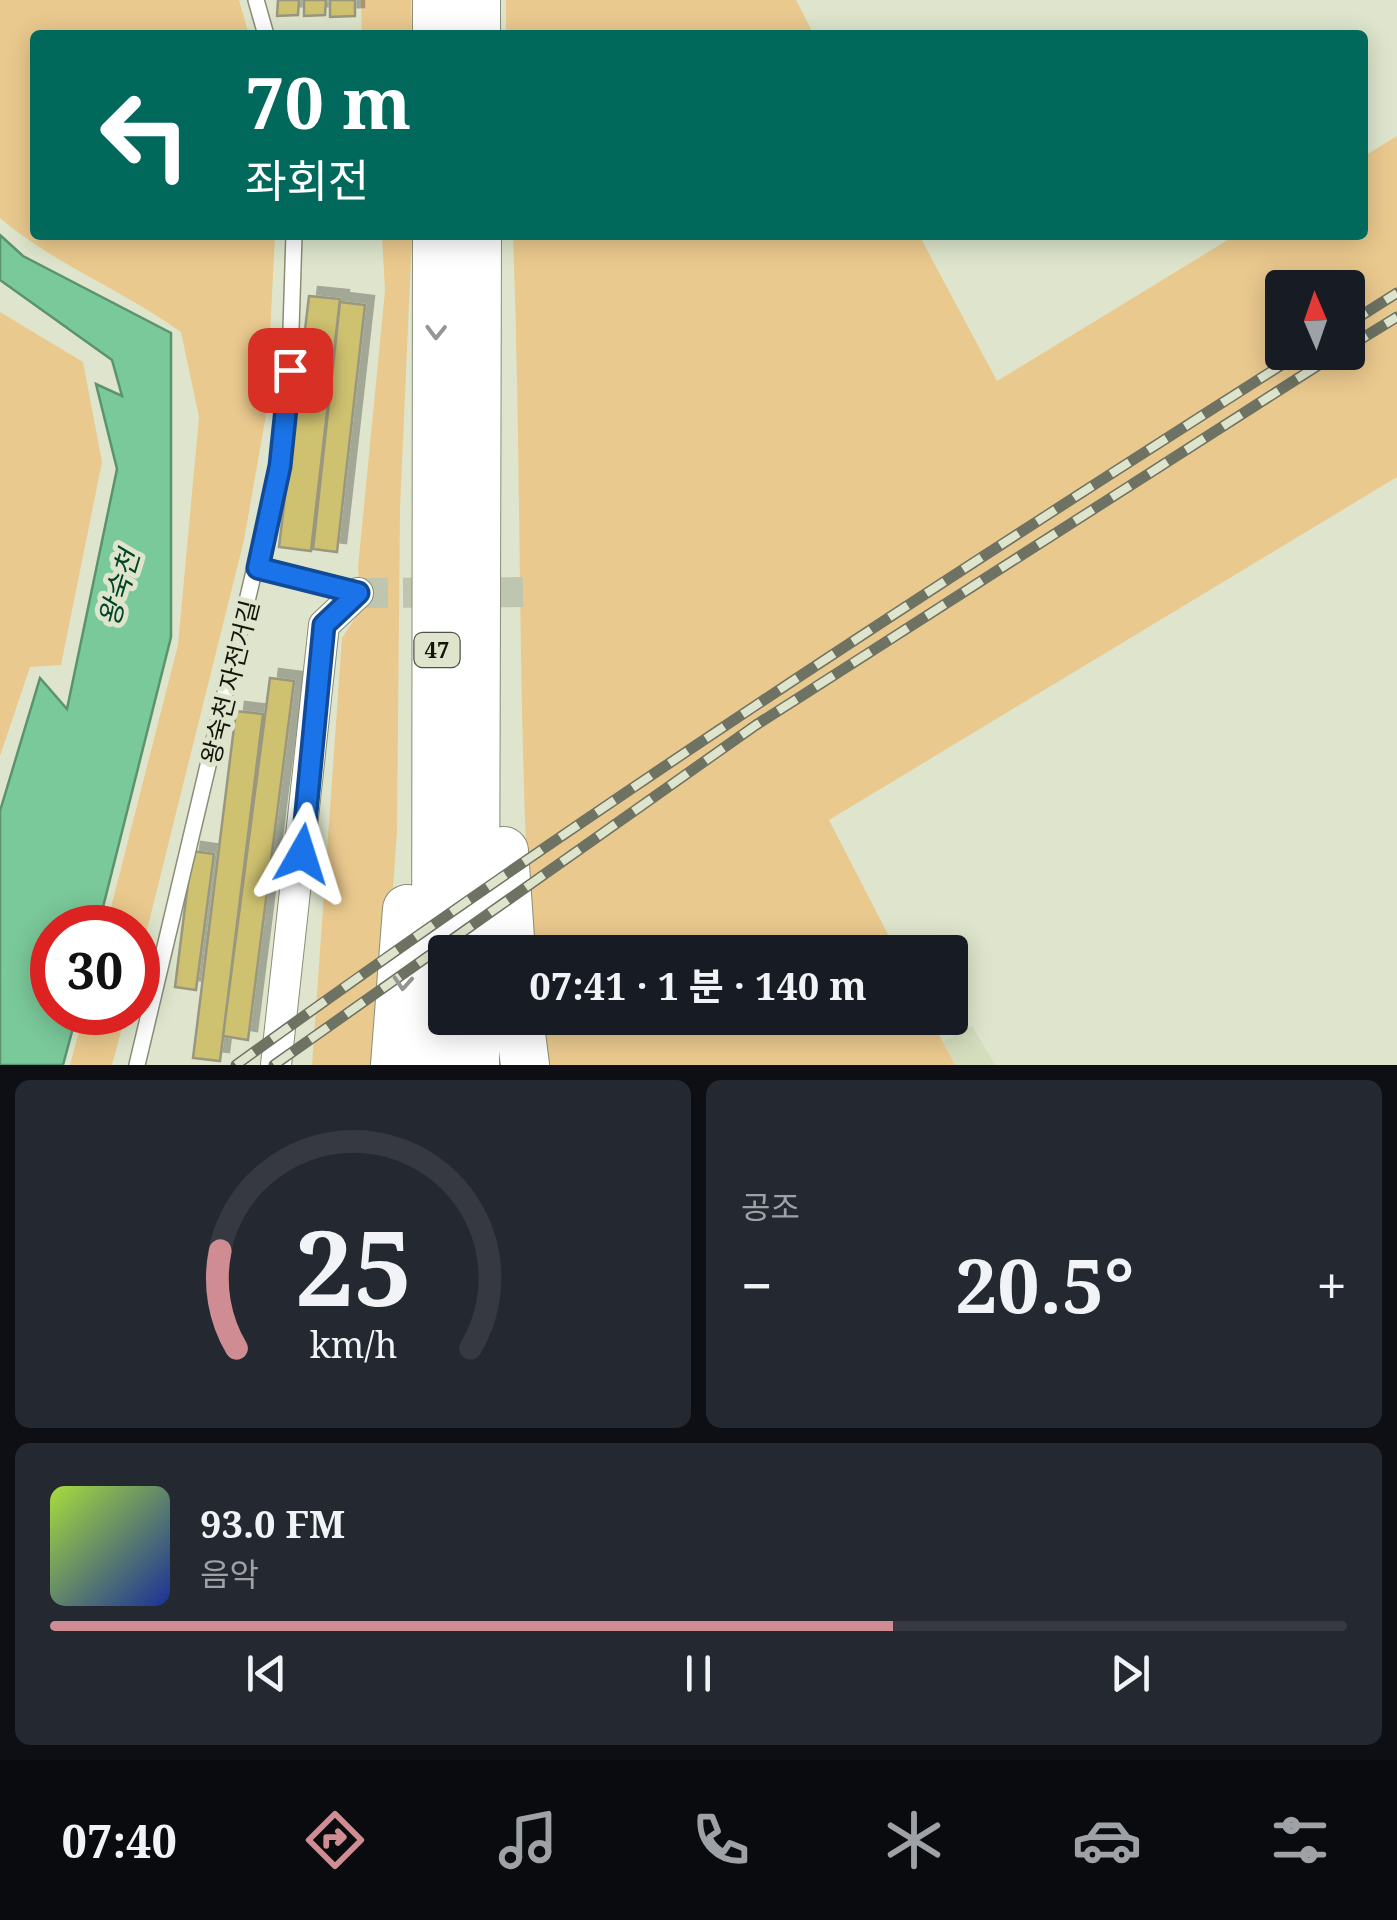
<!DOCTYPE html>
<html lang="ko">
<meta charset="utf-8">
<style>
body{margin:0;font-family:"Noto Serif","Noto Sans KR",serif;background:#242831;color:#f1f3f6;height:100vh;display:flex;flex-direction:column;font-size:38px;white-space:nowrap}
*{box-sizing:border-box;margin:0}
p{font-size:32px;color:#9ea1a6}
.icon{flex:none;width:55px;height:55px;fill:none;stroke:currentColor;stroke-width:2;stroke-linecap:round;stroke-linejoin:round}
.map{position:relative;height:1065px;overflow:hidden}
.drawer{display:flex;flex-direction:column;gap:15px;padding:15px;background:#0d0f14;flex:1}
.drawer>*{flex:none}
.banner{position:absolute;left:30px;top:30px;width:1338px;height:210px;border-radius:10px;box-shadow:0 5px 25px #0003;background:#00695c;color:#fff;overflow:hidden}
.needle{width:65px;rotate:358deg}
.controls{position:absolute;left:1265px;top:270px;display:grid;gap:20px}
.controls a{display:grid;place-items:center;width:100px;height:100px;border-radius:10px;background:#171b24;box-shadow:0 5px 25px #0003;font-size:50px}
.speed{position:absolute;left:30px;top:905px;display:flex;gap:20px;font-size:50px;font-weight:700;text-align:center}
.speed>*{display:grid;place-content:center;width:130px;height:130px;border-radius:50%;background:#171b24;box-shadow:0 5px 25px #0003;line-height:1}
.speed .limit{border:15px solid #d22;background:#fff;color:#111}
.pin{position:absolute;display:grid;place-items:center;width:85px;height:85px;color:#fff;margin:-42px;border-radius:20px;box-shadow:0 5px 15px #0006}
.me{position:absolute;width:110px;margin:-55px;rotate:6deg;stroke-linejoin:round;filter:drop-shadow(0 0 8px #0008)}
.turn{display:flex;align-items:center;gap:35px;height:210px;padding:0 50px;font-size:45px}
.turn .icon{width:130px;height:130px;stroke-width:2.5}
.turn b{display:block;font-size:70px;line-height:85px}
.big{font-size:75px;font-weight:700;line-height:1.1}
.drawer .card{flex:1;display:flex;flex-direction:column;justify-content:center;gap:15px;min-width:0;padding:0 35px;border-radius:15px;background:#242831}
.drawer .dial{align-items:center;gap:0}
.dial svg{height:260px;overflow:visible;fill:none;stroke:#363941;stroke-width:7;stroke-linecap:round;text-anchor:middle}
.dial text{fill:#f1f3f6;stroke:none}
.song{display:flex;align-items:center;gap:30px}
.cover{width:120px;height:120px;border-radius:15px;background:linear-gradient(135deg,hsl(80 70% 55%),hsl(230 70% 35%))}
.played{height:10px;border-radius:5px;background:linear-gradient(90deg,#cf8c93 65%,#363941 65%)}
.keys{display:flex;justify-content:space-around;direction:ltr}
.heat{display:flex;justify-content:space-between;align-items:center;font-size:55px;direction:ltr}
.drawer .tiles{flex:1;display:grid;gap:15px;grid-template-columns:1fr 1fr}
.card:last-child{grid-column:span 2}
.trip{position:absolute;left:428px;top:935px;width:540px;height:100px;border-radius:10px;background:#171b24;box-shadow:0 5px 25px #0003;font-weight:700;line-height:100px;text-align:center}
.tab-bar{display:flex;height:160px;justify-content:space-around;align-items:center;background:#090b0e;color:#9ea1a6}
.tab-bar .icon{width:70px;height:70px}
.tab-bar .selected{color:#cf8c93}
.tab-bar b{font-size:45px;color:#f1f3f6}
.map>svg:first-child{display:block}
</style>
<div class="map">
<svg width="1397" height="1065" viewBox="0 0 1397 1065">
<defs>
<filter id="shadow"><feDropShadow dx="9" dy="-9" stdDeviation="0" flood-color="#0004"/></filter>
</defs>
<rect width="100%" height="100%" fill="#dee5cc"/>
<path fill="#d4ddbc" d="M972,1026l23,39h-94z"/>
<path fill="#eac98e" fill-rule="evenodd" d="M0,0h239l10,35h-214v200h240l-9,180 -22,125 -106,426v-38l-32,-1 72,-282 21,-228 -18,-85c-58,-42 -126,-67 -181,-114z
M361,0h50l1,35h-50z
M506,0h290l18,35h-308z
M1397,136v341l-568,343 68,132h-366c-14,-238 -9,-478 -18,-717h406l78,146 239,-146h126l1,-78zM1282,288h66v64h-66z
M382,235h30l-12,274 -3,323 -15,213 -3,20h-67l30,-427 19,-29 -3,-42 27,-276z
M0,312l83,50 19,100 -41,203 -31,2 -30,89z
M84,1013h42l-14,52h-42z
M535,1018h395l25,47h-414z"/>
<path fill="#7ac99a" stroke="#5b936f" stroke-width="2.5" d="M0,235l23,21 148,77v304l-73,290 -46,1v84l25,1 -14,52h-63v-254l40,-133 27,31 50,-240 -21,-85 26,12 -10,-36 -112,-80z"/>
<path fill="#cec16f" stroke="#9a977f" stroke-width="2.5" filter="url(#shadow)" d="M278,0h21l-1,15 -21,1z
M304,0h22l-1,15 -21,1z
M330,0h25v16l-25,1z
M309,296l31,3 -29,252 -32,-4z
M340,302l25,3 -28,247 -24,-3z
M270,678l24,3 -46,359 -25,-4z
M236,711l27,3 -43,347 -27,-3z
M192,851l22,3 -18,136 -21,-3z"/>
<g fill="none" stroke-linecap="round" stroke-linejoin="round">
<path stroke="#bfc6af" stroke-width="30" stroke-dasharray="30 15" stroke-linecap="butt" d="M358,593l174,-1"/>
<defs>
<path id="service" d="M256,0l10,35
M258,568l100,25
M137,1065l142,-599 10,-74 5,-157"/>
<path id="minor" d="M276,1065l48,-440 34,-32"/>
<path id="trunk" d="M437,0v35
M476,0v35
M504,851l7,101
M475,952l2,-717
M519,1018l6,47
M395,1065l12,-156
M436,1065l1,-830
M475,1065v-47"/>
</defs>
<use href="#service" stroke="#888e77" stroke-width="18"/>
<use href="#minor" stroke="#888e77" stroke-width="32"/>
<use href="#trunk" stroke="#888e77" stroke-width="50"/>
<use href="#service" stroke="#fff" stroke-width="15"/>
<use href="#minor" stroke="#fff" stroke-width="30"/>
<use href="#trunk" stroke="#fff" stroke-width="48"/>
<defs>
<path id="rail" d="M1348,324l49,-31
M1348,347l49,-30
M236,1065c346,-251 704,-483 1066,-713
M274,1065l482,-340 583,-373"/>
</defs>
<use href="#rail" stroke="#6d7262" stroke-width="11"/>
<use href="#rail" stroke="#dee5cc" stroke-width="8" stroke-dasharray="22" stroke-linecap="butt"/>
</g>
<defs><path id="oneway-chevron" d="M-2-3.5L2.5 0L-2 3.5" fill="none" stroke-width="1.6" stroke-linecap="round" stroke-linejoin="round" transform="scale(2.5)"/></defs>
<g stroke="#949692">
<use href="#oneway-chevron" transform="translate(436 332) rotate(91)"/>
<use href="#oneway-chevron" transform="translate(403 983) rotate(94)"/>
</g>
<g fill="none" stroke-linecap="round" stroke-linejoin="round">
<defs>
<path id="route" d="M290,370l-10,96 -22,102 100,25 -34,32 -22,229"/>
</defs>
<use href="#route" stroke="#114b97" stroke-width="25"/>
<use href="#route" stroke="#1a73e8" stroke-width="18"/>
</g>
<g text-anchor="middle" stroke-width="10" stroke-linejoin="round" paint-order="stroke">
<rect fill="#dee5cc" stroke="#4f5346" stroke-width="2.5" x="414.5" y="633" width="45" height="34" rx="8"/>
<g font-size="22" font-weight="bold" fill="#12150c">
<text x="437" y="658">47</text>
</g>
<g font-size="25" fill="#12150c" stroke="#dee5cc">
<text transform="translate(230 682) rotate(-76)" y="9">왕숙천 자전거길</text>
</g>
<g font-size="28" font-style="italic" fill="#014427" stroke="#dee5cc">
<text transform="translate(119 588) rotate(-73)" y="10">왕숙천</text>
</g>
</g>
</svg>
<div class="controls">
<a><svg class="needle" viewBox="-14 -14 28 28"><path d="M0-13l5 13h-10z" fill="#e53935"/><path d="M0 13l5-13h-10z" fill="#9ea1a6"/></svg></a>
</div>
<div class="speed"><div class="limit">30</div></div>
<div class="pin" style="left:290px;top:370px;background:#d93025"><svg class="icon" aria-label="arrive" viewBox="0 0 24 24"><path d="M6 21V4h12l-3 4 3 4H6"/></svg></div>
<svg class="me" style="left:302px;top:854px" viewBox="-20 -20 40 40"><path d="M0-17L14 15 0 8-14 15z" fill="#1a73e8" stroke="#fff" stroke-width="4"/></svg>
<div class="trip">07:41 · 1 분 · 140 m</div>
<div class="banner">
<div class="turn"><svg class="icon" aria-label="left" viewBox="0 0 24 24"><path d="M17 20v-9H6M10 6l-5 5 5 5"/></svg><div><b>70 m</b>좌회전</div></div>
</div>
</div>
<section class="drawer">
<div class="tiles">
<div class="card dial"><svg viewBox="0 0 100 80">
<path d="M14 69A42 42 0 1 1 86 69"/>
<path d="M14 69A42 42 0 0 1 9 39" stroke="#cf8c93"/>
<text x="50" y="56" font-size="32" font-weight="700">25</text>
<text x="50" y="72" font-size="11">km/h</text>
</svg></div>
<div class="card"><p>공조</p>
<div class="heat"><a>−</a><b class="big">20.5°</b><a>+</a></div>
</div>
<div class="card">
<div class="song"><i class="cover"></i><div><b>93.0 FM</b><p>음악</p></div></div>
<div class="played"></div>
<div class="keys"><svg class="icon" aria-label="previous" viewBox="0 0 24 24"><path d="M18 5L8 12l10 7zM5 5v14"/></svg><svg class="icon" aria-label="pause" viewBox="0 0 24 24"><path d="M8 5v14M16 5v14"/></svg><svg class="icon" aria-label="next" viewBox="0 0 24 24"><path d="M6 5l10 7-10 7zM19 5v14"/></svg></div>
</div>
</div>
</section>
<nav class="tab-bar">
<b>07:40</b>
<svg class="icon selected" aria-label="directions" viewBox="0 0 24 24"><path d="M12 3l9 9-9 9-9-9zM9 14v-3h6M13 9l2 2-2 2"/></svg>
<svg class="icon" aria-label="music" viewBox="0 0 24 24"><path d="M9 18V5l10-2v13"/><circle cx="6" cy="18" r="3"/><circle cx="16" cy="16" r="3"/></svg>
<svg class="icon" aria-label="phone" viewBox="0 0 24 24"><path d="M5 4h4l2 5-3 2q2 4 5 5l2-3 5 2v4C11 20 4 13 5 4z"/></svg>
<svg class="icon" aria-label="climate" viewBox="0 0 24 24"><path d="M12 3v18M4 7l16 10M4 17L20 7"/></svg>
<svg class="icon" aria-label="car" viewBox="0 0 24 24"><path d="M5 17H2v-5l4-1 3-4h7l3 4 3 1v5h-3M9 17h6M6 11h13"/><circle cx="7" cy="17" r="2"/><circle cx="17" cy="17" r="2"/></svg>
<svg class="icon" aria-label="filters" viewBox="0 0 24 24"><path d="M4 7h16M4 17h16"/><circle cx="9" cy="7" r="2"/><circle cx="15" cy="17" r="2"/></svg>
</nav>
